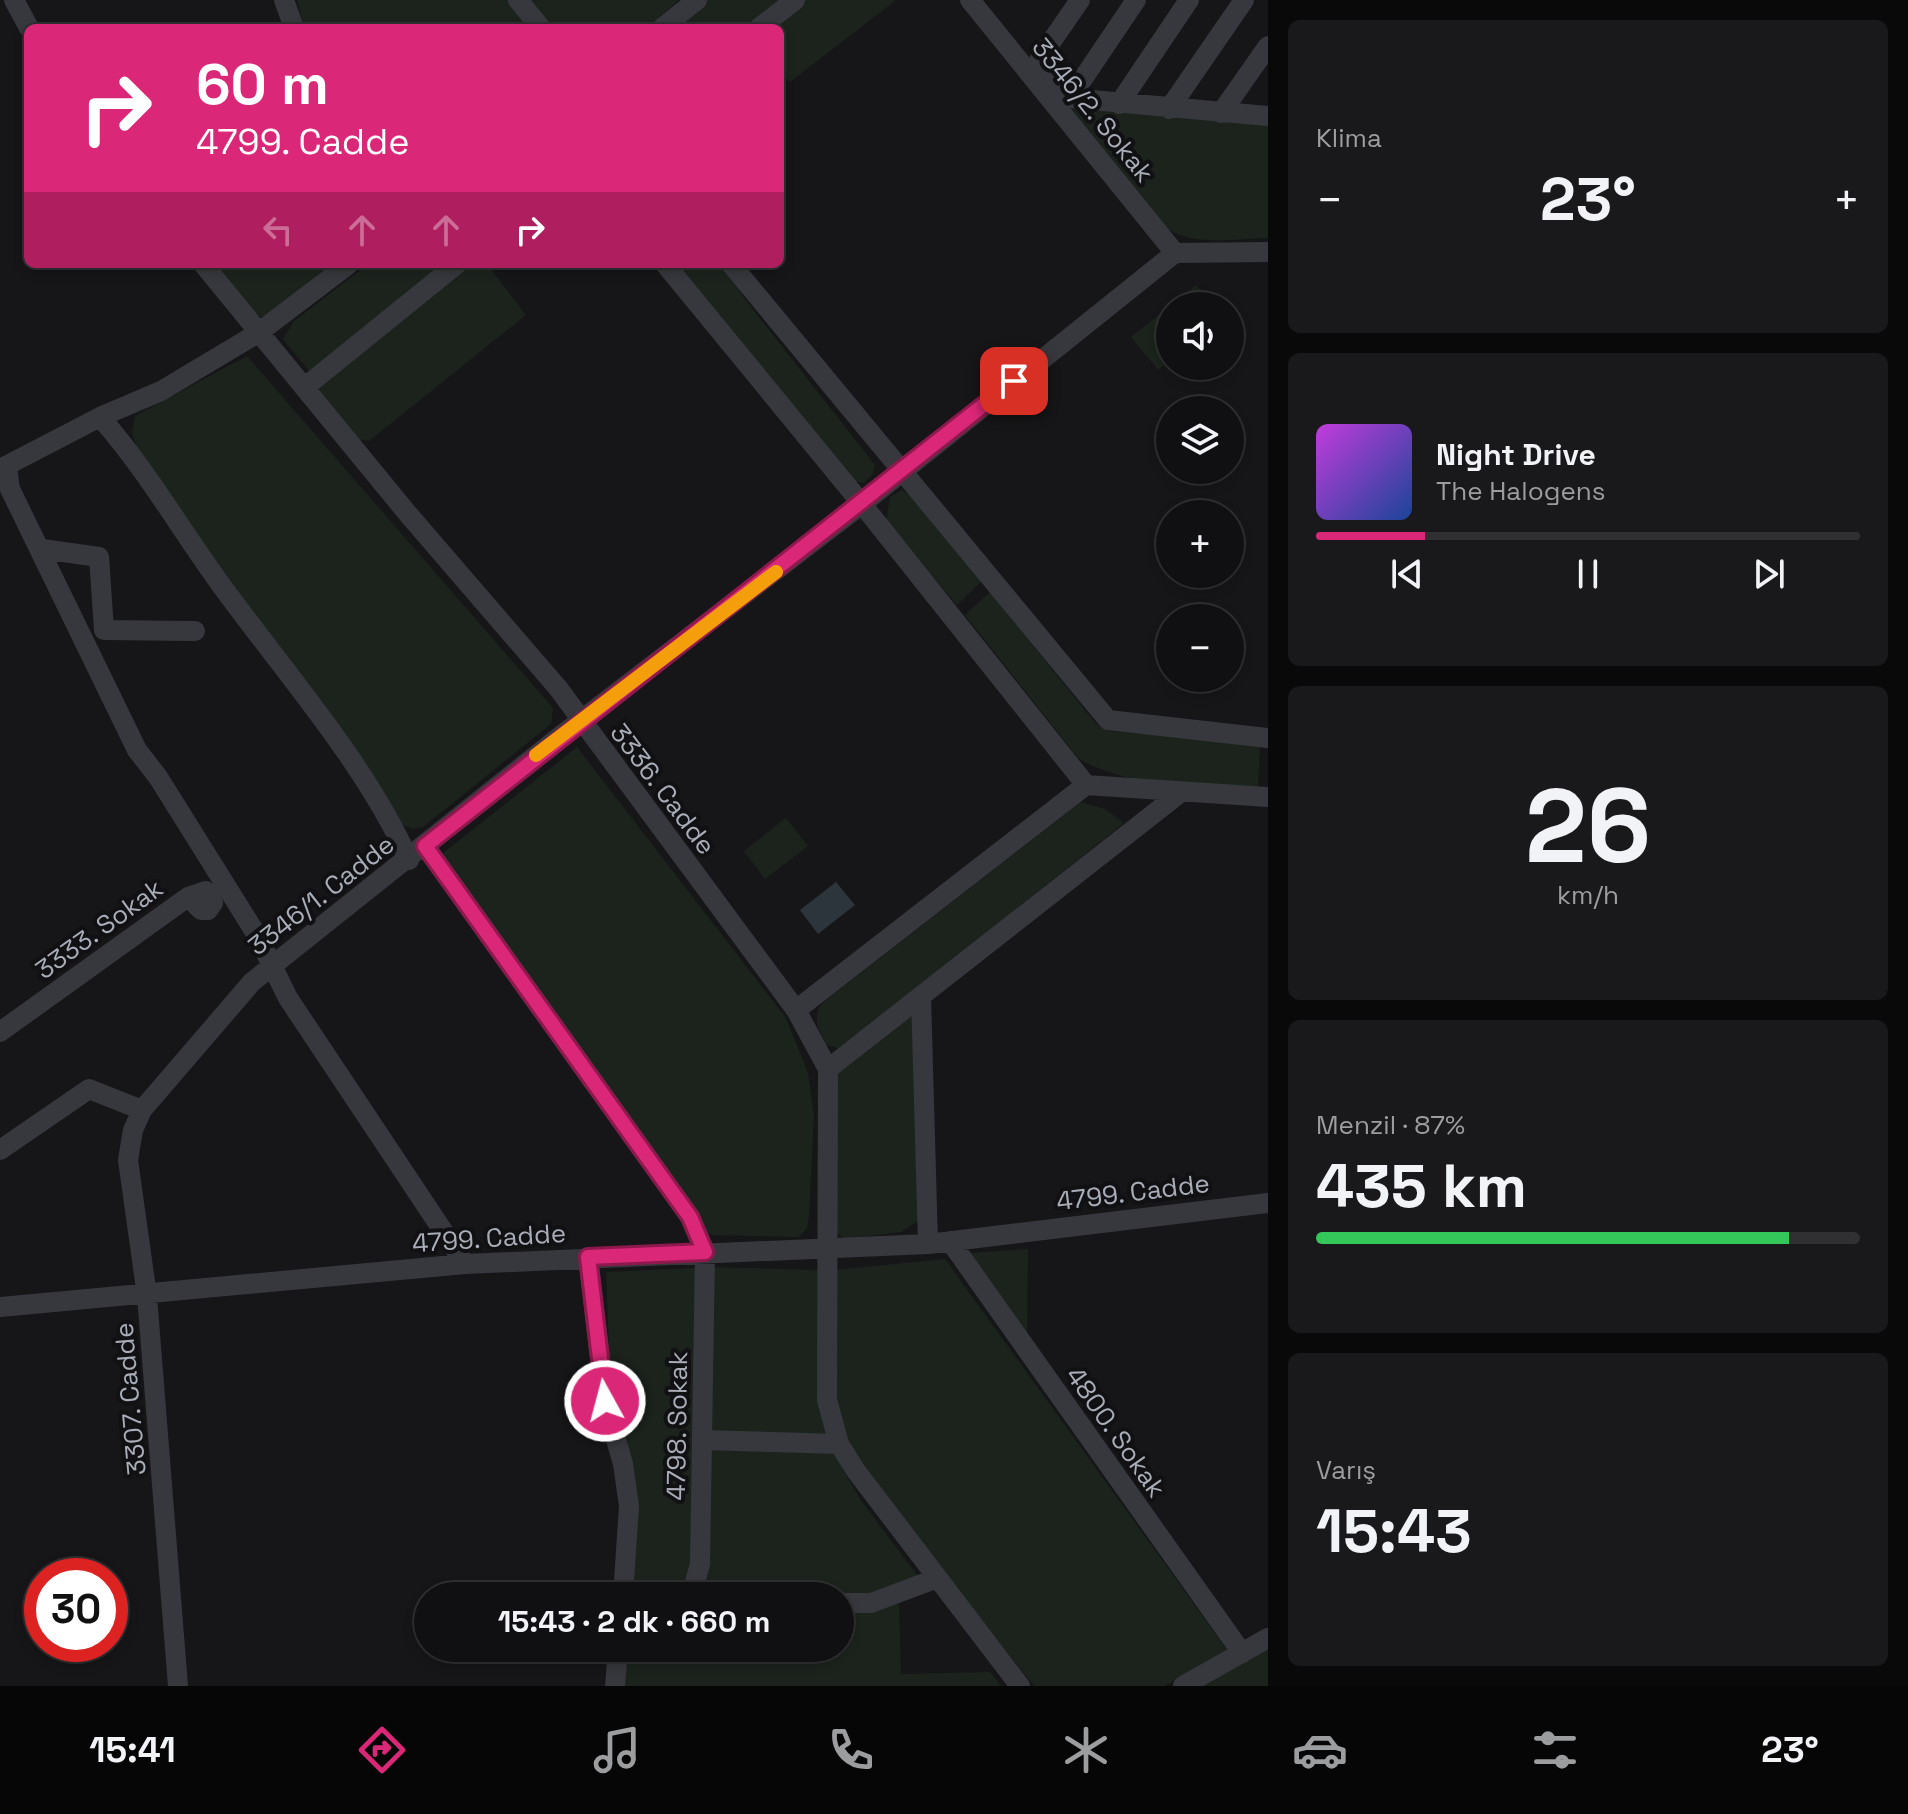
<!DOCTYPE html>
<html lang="tr">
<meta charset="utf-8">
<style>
body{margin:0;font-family:"Space Grotesk",sans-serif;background:#19191b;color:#f1f3f6;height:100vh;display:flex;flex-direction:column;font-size:30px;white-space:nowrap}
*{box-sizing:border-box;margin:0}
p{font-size:26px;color:#9c9d9f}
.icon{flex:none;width:44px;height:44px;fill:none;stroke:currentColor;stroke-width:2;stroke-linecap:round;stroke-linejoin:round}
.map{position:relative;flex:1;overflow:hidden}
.drawer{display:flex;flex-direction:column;gap:20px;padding:20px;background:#09090a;width:640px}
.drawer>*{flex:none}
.banner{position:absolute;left:24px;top:24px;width:760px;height:244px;border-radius:12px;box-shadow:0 4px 12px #0003,0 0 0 2px #303032;background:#db2777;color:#fff;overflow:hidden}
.fabs{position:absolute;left:1156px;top:292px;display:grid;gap:16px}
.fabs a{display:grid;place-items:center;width:88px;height:88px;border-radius:50%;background:#101012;box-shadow:0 4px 12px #0003,0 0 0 2px #303032;font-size:40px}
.speed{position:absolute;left:24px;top:1558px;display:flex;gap:16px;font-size:40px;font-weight:700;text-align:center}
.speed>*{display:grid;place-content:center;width:104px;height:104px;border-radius:50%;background:#101012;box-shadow:0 4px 12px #0003,0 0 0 2px #303032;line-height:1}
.speed .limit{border:12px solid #d22;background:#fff;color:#111}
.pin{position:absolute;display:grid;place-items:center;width:68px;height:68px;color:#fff;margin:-34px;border-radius:16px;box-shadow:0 4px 12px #0006}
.me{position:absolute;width:88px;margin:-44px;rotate:353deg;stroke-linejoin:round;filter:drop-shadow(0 0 6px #0008)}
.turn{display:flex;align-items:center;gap:28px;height:168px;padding:0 40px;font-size:36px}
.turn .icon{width:104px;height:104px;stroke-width:2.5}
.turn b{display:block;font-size:56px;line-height:68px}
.lanes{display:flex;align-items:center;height:76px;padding:0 40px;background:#0003;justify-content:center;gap:40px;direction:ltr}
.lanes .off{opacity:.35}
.big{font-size:60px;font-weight:700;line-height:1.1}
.drawer .widget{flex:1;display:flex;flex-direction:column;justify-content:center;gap:12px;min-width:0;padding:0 28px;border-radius:12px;background:#19191b}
.drawer .dial{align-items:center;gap:0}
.dial b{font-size:104px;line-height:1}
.song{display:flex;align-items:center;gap:24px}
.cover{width:96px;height:96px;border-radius:12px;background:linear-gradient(135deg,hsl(290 70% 55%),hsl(220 70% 35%))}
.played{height:8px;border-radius:4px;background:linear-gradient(90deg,#db2777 20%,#303032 20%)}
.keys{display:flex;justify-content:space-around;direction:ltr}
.heat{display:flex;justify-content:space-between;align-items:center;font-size:44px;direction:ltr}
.charge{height:12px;border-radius:6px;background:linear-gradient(90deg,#34c759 87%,#303032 0)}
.trip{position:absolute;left:414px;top:1582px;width:440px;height:80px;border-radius:40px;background:#101012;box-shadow:0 4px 12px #0003,0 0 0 2px #303032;font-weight:700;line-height:80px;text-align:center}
.menu{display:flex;height:128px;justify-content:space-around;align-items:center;background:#060607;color:#9c9d9f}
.menu .icon{width:56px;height:56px}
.menu .active{color:#db2777}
.menu b{font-size:36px;color:#f1f3f6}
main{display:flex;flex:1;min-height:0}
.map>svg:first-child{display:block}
</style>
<main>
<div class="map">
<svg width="1268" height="1686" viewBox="0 0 1268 1686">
<rect width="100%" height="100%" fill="#161618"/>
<path fill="#1c231d" d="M297,0h212l22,28h-227z
M526,0h153l-32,28h-99z
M707,0h73l-35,28h-73z
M805,0h91l-106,82 -10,-11v-43h-10z
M1068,109l200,11v118c-36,1 -77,9 -108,-13z
M214,264h121l-71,53 -6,-1z
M368,264h79l-137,108 -27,-33 10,-17z
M469,264h18l39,51 -157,126 -12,-2 -39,-48 2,-8z
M677,264h45l22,34 131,167 -2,9 -9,9 -11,-2z
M1196,285l17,21h-43v54l-12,10 -27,-33z
M247,356l306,352 -2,16 -128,103 -10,2 -11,-4 -263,-371 -7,-21 3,-17z
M902,490l17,13 63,78 -25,24 -71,-83 4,-25z
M990,592l106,132 13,7 151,12 -2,45c-59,-4 -126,1 -179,-29l-114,-144z
M577,747l209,271 22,55 6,42 -5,101 -2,12 -8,9 -87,-2 -8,-4 -262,-377z
M1081,802l24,7 19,14 -275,219 -11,6 -11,-3c-8,-15 -15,-25 -6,-41z
M786,818l22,28 -43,33 -21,-28z
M912,1012l6,209 -17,11 -57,7 -6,-5 -2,-11 2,-154z
M1028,1249l-1,90 -60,-86z
M945,1259l282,391 -62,36h-131l-164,-204 -24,-45 -10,-30 -2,-137z
M711,1267l107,3 4,151 7,19 -119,-5z
M695,1268v304l-19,24 -50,-2 -6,-164 -10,-58 -4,-100z
M830,1447l30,52 60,80 -47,17h-180l18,-148z
M899,1603l2,71 89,-2 11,14h-381l3,-38h217v-40z
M1268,1646v40h-66z"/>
<path fill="#2c353c" d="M836,882l19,23 -37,29 -18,-24z"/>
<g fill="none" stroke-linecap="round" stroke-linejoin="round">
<path stroke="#37383d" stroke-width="20" d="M14,0l15,28
M284,0l10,28
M518,0l23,28
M970,0l205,253
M1080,0l-40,58 30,40 198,18
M662,28l35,-28
M759,28l36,-28
M1070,98l66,-98
M1119,104l70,-104
M1169,109l75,-109
M1221,113l47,-67
M203,264l205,250 150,174 238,322 32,59 -1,331 12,44 17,27 164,215
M665,264l197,240 224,281 182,12
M731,264l377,456 160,18
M305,387l152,-123
M100,417c47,53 82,115 124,172 63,86 141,174 185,271
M7,467l3,22 127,261 21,27 100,160 30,61 177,266
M0,469l100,-52 61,-26 97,-58 91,-69
M42,549l57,8 5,73 91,1
M425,846l265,371 15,35 -5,312 -6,22 -9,10
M921,996l7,248
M796,1010l290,-225
M0,1032l188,-135 18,-6 7,12 -5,7h-7l-13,-13
M828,1069l352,-276
M0,1150l89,-61 53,21
M950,1241l292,412
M588,1257l17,144 18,63 6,42 -6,90
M0,1307l465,-43 463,-20 340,-41
M704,1440l135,4
M840,1603h31l64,-24
M178,1686l-31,-390 -19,-136 5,-30 9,-20 110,-128 307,-245 303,-233 313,-251 93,-1
M615,1686l3,-38
M1183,1686l85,-48"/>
</g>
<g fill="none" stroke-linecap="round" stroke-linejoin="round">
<defs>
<path id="route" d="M605,1401l-17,-144 117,-5 -15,-35 -265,-371 589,-465"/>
</defs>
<use href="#route" stroke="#8e194d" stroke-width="20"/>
<use href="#route" stroke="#db2777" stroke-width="14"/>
<path stroke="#f59e0b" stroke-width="14" d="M536,755l240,-183"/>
</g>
<g text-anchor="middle" stroke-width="8" stroke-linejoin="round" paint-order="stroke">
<g font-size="26" fill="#a8adb8" stroke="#111113">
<text transform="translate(1093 110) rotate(51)" y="9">3346/2. Sokak</text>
<text transform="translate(663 789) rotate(53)" y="9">3336. Cadde</text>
<text transform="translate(321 895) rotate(-38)" y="9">3346/1. Cadde</text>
<text transform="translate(99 929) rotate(-36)" y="9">3333. Sokak</text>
<text transform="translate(1133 1192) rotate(-7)" y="9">4799. Cadde</text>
<text transform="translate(489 1238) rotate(-4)" y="9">4799. Cadde</text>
<text transform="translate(130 1399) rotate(-95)" y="9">3307. Cadde</text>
<text transform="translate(677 1426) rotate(-89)" y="9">4798. Sokak</text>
<text transform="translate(1116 1432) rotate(55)" y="9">4800. Sokak</text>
</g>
</g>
</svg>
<div class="fabs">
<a><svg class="icon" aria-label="sound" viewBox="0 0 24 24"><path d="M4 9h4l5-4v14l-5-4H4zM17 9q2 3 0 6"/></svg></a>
<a><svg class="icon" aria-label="layers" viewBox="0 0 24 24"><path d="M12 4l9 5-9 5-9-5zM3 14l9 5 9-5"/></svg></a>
<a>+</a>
<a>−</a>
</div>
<div class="speed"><div class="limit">30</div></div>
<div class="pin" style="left:1014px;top:381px;background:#d93025"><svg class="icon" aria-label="arrive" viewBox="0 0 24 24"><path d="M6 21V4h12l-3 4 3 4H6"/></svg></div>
<svg class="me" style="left:605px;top:1401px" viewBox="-20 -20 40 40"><circle r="17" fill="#db2777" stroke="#fff" stroke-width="3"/><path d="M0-11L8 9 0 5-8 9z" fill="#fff"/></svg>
<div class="trip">15:43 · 2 dk · 660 m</div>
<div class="banner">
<div class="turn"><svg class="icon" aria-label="right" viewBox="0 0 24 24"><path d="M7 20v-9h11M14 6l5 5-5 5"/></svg><div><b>60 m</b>4799. Cadde</div></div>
<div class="lanes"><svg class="icon off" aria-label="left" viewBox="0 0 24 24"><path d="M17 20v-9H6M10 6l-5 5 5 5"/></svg><svg class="icon off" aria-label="ahead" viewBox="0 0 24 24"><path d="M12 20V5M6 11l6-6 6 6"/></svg><svg class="icon off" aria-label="ahead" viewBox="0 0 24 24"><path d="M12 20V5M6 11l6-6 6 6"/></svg><svg class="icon" aria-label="right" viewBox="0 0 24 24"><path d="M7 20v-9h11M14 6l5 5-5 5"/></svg></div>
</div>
</div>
<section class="drawer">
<div class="widget"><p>Klima</p>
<div class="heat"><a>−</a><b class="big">23°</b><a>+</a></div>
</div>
<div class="widget">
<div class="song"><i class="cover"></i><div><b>Night Drive</b><p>The Halogens</p></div></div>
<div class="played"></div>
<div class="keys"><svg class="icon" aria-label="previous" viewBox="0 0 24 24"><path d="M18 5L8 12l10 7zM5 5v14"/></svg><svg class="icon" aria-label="pause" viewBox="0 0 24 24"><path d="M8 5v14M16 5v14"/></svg><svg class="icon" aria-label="next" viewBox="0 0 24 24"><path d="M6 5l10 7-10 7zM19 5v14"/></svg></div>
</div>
<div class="widget dial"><b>26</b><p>km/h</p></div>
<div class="widget"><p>Menzil · 87%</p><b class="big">435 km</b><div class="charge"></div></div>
<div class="widget"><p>Varış</p><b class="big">15:43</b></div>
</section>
</main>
<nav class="menu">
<b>15:41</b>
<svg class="icon active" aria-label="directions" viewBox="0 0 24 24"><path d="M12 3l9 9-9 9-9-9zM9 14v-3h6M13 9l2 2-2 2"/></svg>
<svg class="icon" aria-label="music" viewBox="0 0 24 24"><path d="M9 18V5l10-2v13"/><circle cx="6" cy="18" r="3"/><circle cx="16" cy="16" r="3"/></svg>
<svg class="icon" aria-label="phone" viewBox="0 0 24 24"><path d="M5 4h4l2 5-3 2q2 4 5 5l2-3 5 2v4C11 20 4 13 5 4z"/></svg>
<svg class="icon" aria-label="climate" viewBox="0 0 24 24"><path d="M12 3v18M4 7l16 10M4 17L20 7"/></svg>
<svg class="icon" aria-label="car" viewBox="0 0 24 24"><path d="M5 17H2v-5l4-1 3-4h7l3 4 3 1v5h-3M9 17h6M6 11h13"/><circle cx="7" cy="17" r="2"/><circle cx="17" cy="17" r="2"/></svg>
<svg class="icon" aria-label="filters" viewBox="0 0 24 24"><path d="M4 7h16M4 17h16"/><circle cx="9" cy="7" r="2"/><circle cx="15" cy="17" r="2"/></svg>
<b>23°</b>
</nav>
